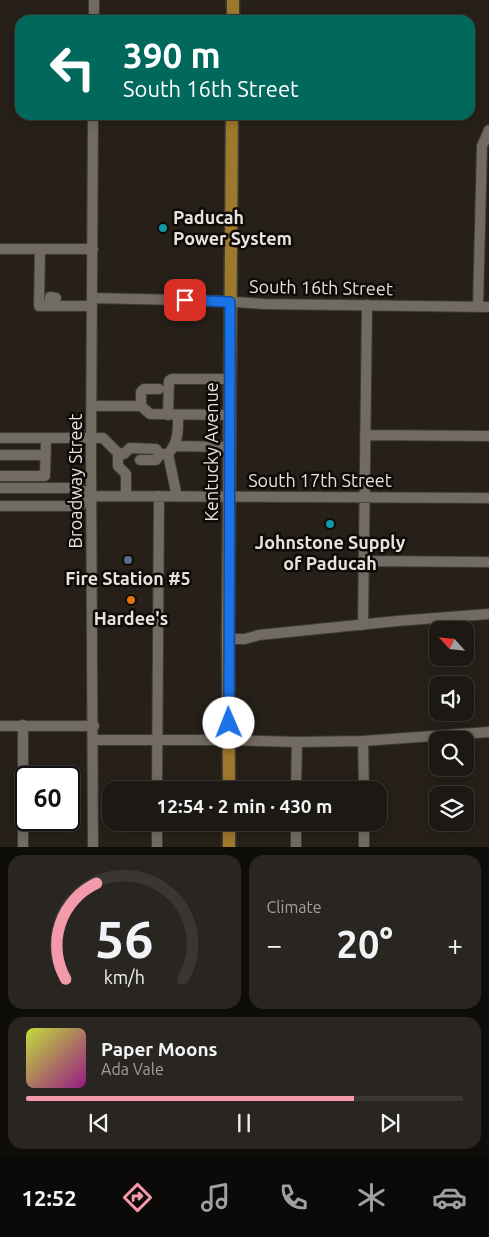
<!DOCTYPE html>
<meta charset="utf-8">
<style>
body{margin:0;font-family:Ubuntu,sans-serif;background:#292521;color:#f1f3f6;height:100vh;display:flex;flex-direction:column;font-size:19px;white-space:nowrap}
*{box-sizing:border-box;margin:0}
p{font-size:16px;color:#a0a0a0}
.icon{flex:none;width:28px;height:28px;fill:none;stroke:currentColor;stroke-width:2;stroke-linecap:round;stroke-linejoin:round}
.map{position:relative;height:847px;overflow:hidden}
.details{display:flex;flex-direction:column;gap:8px;padding:8px;background:#0f0d0a;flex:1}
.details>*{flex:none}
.guide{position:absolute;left:15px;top:15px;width:460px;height:105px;border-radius:15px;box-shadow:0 2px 12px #0003,0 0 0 1px #3a3733;background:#00695c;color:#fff;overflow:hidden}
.needle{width:32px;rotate:297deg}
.buttons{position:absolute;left:429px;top:621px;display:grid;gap:10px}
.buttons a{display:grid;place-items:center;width:45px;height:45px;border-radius:10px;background:#1c1813;box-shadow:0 2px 12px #0003,0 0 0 1px #3a3733;font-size:25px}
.speed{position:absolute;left:15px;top:766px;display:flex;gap:10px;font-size:25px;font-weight:700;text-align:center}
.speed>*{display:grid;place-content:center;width:65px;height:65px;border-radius:50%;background:#1c1813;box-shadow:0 2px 12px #0003,0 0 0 1px #3a3733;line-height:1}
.speed .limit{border:2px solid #111;border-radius:8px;background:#fff;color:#111}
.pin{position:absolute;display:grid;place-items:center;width:42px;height:42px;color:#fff;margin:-21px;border-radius:10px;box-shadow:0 2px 8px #0006}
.me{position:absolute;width:55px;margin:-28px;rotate:359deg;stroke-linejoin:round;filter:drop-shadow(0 0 4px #0008)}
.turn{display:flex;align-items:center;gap:18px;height:105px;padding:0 25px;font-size:22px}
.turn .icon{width:65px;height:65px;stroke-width:2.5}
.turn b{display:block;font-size:35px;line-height:42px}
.big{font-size:38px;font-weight:600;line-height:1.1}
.details .tile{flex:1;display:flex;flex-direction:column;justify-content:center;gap:8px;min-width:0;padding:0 18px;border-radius:15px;background:#292521}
.details .dial{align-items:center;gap:0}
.dial svg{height:130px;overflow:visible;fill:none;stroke:#3a3733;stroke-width:7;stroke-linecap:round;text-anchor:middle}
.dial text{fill:#f1f3f6;stroke:none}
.song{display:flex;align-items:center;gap:15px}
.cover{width:60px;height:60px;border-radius:8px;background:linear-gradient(135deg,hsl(70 70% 55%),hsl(310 70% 35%))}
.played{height:5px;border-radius:2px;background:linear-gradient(90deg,#f39aaa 75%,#3a3733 75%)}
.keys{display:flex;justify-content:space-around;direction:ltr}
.heat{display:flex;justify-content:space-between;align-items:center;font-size:28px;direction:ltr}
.details .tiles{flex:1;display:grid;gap:8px;grid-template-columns:1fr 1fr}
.tile:last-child{grid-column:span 2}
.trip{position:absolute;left:102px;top:781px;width:285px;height:50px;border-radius:15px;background:#1c1813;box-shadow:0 2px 12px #0003,0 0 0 1px #3a3733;font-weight:600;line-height:50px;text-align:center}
.dock{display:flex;height:80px;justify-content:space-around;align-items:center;background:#0b0a08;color:#a0a0a0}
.dock .icon{width:35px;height:35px}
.dock .selected{color:#f39aaa}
.dock b{font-size:22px;color:#f1f3f6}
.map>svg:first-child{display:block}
</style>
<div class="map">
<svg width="489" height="847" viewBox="0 0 489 847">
<rect width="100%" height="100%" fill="#262019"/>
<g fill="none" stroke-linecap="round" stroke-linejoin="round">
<defs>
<path id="minor" d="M94,20v-20
M0,249h93
M40,249l-1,57h53
M92,298l131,3 40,3 226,3
M49,306l1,-9 6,1
M478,307l4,-161 7,-16
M92,406h49l9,8 80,1
M141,406v-14l3,-3h15
M168,415l1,-34 3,-2h58
M365,435l124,1
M0,438h103l15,15v13l8,8v22
M175,446l55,1
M118,453l6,1 6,-6 26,1 4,5h8c11,-12 10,-24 10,-39
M168,454l9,43
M0,455h46
M140,460h16l4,-6
M0,476h45l1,-38
M0,488h78l14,8 397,2
M0,506h79l13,-10
M363,561l126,1
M363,625l4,-320
M228,639h17l14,-4 138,-14 92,-7
M0,726h94
M94,740h135l68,2 66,-1 126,-9
M363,741l1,49
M157,790l2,-294
M296,790l1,-48
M23,847v-122
M93,847l-2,-392 2,-340
M157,847v-25
M296,847v-25
M364,847v-25"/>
<path id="major" d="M233,20v-20
M229,790l-1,-151 4,-524
M229,847v-25"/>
</defs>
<use href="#minor" stroke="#3f3a35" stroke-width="12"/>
<use href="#major" stroke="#3f3a35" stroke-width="15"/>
<use href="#minor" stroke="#726b62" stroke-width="10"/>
<use href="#major" stroke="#9e782c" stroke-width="12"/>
</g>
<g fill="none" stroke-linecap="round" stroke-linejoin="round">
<defs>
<path id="route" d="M185,300l45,2 -1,421"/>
</defs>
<use href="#route" stroke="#114b97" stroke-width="12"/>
<use href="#route" stroke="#1a73e8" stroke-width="9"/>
</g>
<g fill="#0f9aa8" stroke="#0d0a08" stroke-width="2">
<circle cx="163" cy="228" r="5"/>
<circle cx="330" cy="524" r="5"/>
</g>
<circle fill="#5c6f8a" stroke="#0d0a08" stroke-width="2" cx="128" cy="560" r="5"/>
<circle fill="#e8710a" stroke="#0d0a08" stroke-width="2" cx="131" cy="600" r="5"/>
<g text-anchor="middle" stroke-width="5" stroke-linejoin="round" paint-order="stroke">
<g font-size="18" font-weight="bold" fill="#e7e2dd" stroke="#0d0a08">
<text x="173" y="224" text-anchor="start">Paducah<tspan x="173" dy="21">Power System</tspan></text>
<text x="330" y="549">Johnstone Supply<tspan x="330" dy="21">of Paducah</tspan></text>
<text x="128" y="585">Fire Station #5</text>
<text x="131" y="625">Hardee's</text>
</g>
<g font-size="18" fill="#e7e2dd" stroke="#0d0a08">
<text transform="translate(321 288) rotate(1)" y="6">South 16th Street</text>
<text transform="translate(212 452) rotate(-90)" y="6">Kentucky Avenue</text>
<text transform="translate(76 481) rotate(-90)" y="6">Broadway Street</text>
<text x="320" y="487">South 17th Street</text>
</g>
</g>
</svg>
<div class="buttons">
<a><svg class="needle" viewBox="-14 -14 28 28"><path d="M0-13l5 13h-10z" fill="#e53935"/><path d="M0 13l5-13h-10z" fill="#a0a0a0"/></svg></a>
<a><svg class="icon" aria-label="sound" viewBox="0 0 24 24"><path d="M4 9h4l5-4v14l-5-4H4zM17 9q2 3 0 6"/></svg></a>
<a><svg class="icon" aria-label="search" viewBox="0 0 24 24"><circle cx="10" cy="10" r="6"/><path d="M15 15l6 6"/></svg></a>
<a><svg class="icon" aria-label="layers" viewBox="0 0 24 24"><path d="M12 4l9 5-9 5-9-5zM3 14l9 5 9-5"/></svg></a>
</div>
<div class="speed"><div class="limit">60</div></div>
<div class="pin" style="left:185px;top:300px;background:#d93025"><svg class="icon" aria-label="arrive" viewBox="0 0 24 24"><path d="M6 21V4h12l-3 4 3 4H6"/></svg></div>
<svg class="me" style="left:229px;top:723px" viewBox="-20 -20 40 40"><circle r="19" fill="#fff"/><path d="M0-13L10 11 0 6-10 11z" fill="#1a73e8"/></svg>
<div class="trip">12:54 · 2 min · 430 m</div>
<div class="guide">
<div class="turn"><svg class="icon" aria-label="left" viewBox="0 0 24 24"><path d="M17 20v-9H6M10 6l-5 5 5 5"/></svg><div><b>390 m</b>South 16th Street</div></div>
</div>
</div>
<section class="details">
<div class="tiles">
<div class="tile dial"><svg viewBox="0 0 100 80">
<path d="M14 69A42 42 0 1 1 86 69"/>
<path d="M14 69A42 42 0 0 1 33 10" stroke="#f39aaa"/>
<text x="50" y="56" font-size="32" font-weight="700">56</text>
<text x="50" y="72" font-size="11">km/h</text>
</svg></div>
<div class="tile"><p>Climate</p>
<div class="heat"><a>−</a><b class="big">20°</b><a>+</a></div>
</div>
<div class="tile">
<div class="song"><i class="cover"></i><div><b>Paper Moons</b><p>Ada Vale</p></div></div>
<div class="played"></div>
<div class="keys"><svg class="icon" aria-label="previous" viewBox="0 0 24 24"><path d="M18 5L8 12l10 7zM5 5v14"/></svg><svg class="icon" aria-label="pause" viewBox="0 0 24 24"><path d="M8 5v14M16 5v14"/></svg><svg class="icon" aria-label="next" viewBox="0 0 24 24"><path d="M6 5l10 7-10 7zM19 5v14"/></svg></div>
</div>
</div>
</section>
<nav class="dock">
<b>12:52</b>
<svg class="icon selected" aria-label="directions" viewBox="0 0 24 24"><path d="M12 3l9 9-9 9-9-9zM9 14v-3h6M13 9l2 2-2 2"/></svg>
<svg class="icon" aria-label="music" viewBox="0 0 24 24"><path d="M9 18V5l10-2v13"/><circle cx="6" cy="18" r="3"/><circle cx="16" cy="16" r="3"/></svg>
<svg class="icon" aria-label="phone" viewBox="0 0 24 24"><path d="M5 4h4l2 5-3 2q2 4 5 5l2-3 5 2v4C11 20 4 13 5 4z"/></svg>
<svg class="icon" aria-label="climate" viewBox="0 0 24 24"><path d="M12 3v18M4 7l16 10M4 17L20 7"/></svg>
<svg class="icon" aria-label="car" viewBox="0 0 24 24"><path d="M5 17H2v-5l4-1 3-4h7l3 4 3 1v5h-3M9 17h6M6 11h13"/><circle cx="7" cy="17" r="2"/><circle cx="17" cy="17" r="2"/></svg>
</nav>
